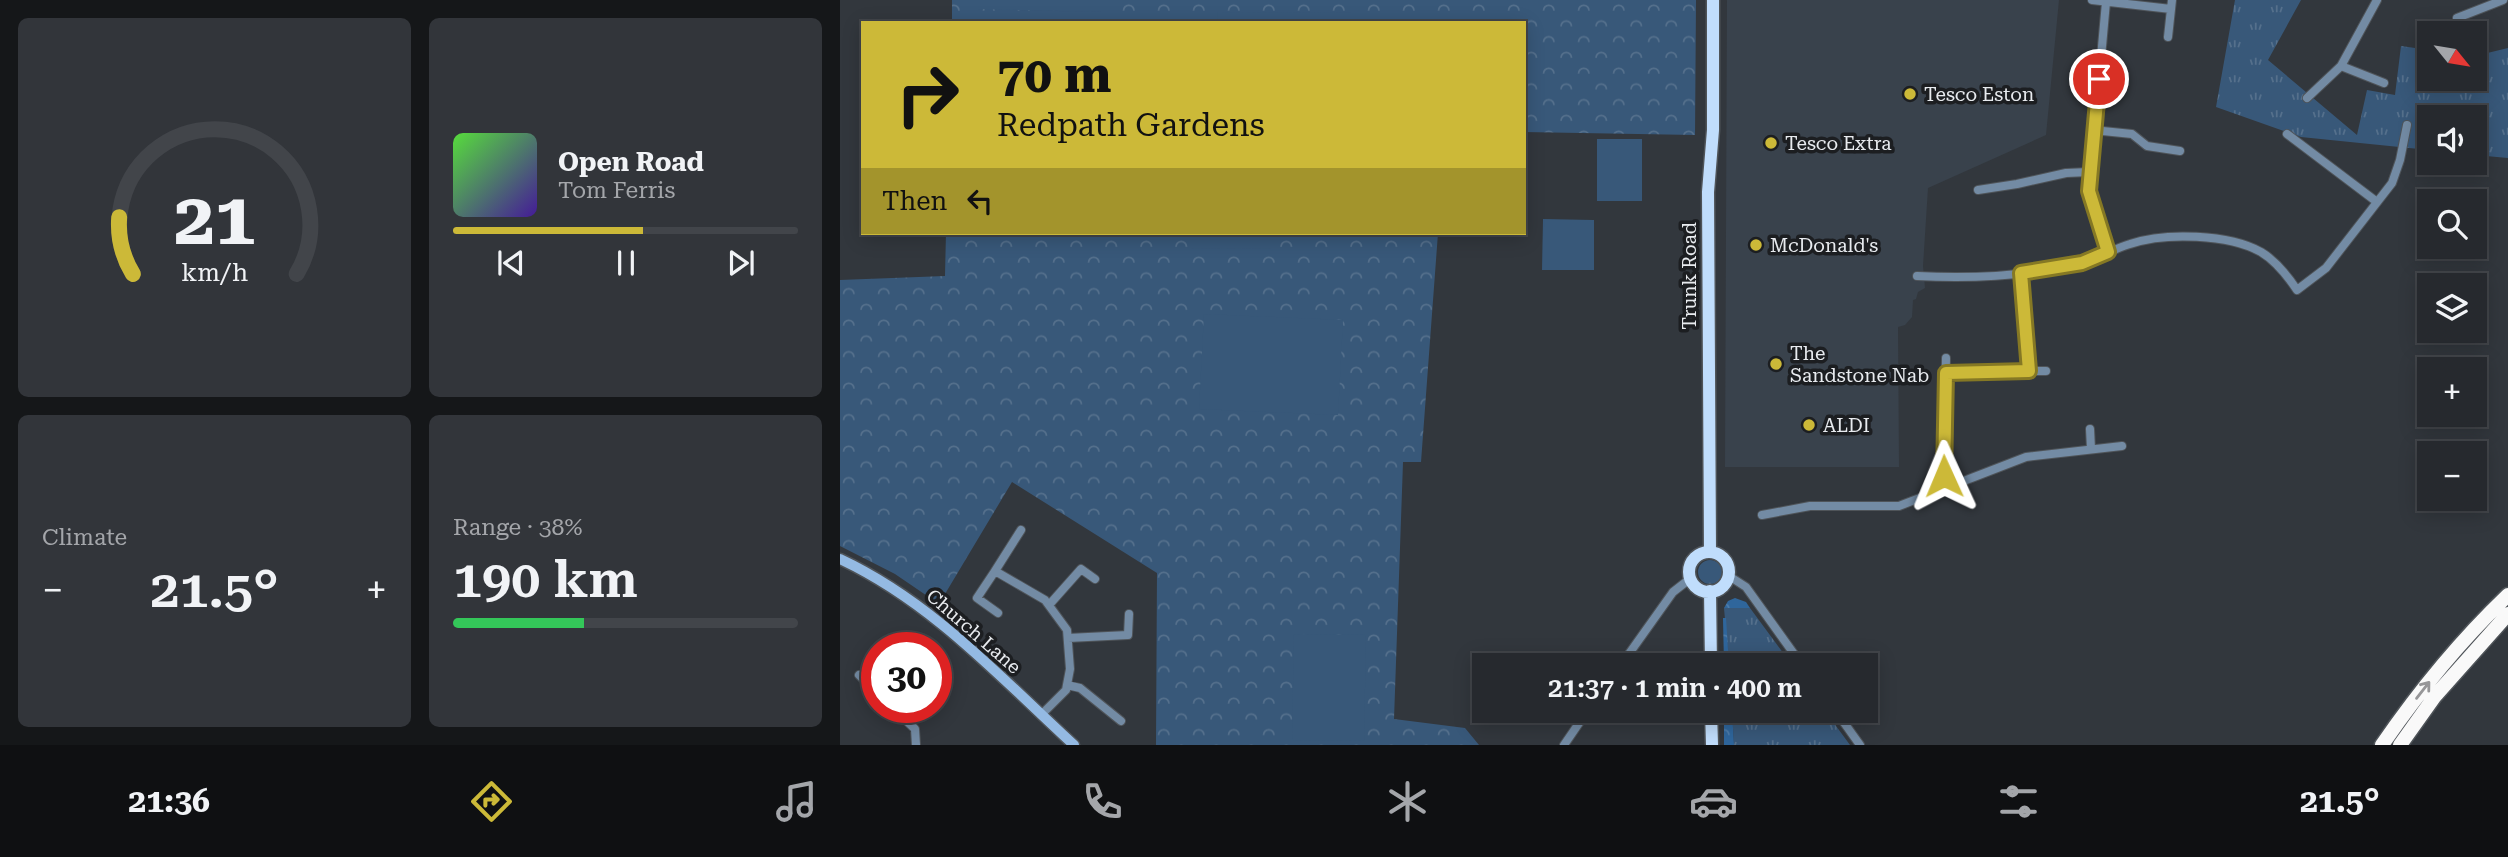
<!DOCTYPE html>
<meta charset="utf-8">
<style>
body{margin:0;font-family:"Roboto Serif",serif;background:#32353a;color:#f1f3f6;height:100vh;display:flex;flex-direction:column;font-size:26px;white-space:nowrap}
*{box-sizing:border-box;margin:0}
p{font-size:23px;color:#a4a6aa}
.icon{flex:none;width:38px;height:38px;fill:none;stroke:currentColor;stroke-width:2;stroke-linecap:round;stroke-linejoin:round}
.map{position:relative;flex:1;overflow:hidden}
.drawer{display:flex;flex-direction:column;gap:18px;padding:18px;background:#151719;width:840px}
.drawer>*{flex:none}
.top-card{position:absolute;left:21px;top:21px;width:665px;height:214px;border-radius:0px;box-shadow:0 4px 18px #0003,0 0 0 2px #42454a;background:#ccb938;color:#111;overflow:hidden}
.needle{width:46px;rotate:120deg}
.buttons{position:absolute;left:1577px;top:21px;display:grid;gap:14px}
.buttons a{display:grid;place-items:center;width:70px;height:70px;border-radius:0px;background:#26292e;box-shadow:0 4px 18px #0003,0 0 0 2px #42454a;font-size:35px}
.speed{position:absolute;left:21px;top:632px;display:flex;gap:14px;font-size:35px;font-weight:700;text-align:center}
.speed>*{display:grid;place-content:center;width:91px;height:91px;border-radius:50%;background:#26292e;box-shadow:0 4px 18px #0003,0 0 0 2px #42454a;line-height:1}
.speed .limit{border:10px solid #d22;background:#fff;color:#111}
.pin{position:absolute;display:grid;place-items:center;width:60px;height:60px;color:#fff;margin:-30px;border:4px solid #fff;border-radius:50%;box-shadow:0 2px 7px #0007}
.me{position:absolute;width:77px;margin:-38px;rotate:359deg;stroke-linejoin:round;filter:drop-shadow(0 0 5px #0008)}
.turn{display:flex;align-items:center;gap:24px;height:147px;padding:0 21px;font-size:32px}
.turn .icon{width:91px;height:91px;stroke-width:2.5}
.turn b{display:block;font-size:49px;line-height:60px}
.then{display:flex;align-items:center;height:66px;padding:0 21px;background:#0003;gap:14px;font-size:26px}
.big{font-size:52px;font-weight:600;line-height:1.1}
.drawer .tile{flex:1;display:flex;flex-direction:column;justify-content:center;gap:10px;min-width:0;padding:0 24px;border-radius:10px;background:#32353a}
.drawer .dial{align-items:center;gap:0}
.dial svg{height:182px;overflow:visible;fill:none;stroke:#42454a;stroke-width:7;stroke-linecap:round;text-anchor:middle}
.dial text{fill:#f1f3f6;stroke:none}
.song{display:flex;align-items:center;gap:21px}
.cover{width:84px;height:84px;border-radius:10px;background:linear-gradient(135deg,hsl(110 70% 55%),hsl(260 70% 35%))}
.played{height:7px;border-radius:4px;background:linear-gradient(90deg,#ccb938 55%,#42454a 55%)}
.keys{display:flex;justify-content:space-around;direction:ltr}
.heat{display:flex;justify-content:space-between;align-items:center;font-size:38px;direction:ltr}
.charge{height:10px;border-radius:5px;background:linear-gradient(90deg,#34c759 38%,#42454a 0)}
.drawer .tiles{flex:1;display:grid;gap:18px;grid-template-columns:repeat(2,1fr)}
.trip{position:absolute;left:632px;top:653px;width:406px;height:70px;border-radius:0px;background:#26292e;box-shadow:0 4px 18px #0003,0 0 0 2px #42454a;font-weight:600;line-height:70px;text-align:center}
.dock{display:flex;height:112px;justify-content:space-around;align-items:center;background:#0f1012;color:#a4a6aa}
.dock .icon{width:49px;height:49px}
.dock .active{color:#ccb938}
.dock b{font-size:32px;color:#f1f3f6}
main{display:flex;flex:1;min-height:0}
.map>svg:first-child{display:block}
</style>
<main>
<section class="drawer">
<div class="tiles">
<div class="tile dial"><svg viewBox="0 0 100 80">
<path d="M14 69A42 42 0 1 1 86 69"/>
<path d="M14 69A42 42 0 0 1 8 44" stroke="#ccb938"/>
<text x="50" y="56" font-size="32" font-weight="700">21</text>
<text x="50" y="72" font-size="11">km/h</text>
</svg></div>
<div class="tile">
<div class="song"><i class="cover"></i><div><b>Open Road</b><p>Tom Ferris</p></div></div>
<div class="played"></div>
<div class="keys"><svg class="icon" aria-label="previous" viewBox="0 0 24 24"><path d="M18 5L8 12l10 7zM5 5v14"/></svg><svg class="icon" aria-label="pause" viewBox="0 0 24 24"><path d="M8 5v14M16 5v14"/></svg><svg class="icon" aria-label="next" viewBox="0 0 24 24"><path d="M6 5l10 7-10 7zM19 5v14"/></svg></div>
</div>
<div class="tile"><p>Climate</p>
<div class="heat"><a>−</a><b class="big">21.5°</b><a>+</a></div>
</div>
<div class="tile"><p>Range · 38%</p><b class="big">190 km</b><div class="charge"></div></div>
</div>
</section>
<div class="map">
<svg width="1668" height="745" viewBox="0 0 1668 745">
<defs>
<pattern id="grass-tufts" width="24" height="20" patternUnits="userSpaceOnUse" patternTransform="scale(1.75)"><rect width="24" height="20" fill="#385879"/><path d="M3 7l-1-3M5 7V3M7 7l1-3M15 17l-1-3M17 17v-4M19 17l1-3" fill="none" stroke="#55708c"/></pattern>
<pattern id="forest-crowns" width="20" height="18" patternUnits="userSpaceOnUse" patternTransform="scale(1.75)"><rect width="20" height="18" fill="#2f669c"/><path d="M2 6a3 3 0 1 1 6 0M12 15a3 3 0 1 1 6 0" fill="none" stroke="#4d7caa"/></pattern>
<pattern id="park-crowns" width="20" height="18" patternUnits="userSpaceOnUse" patternTransform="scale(1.75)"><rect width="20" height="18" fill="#385879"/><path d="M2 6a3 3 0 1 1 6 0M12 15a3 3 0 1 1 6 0" fill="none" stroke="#55708c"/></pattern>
</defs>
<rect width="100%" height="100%" fill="#32373d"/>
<path fill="#39424c" d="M887,0h332l-13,135 -118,53 -5,78 2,22 -7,4 -2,7 -3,1 -1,17 -7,8 -7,2 1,140h-174z"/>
<path fill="url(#grass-tufts)" d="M1395,0h66l-33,60 89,75 10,-45 28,5 6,-49 28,4v29h45l1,-23 33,-8v110l-33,-3 -1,-38h-45v33l-128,-13 -85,-30z
M858 572a12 12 0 1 1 24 0a12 12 0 1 1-24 0Z
M884,608h26l42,57h-63z
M892,711h93l25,34h-116z"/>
<path fill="url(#forest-crowns)" d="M895,598l11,4 4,6h-26l4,-7z
M883,618h3l3,47h-5z
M884,711h8l2,34h-10z"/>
<path fill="url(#park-crowns)" d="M112,0h744l-1,135 -171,-3v-109h-572z
M106,233h492l-17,229h-18l-9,257 71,9 14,17h-323l1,-172 -145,-91 -73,122 -44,-30 -55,-28v-266l105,-4z"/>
<path fill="#385879" d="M137,0h124v12l-124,-3z
M378,12l138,1v10h-139z
M757,139h45v62h-45z
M703,219l51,1v50h-52z
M350,233h87v16l-87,-1z
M364,314l139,6 -5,95 -139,-6z
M454,634l72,1 -2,106 -72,-1z"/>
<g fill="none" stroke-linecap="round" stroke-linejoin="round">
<defs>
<path id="street" d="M1252,0l79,9
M1266,2l-17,189 19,61
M1617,18l46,-18
M1328,37l4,-37
M1501,66l43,17
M1467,98l34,-32 36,-66
M1253,130l39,4 15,12 33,5
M1447,134l90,68
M1138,190l39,-6 49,-11 23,-1
M1077,276c54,3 111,0 164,-13 17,-4 32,-14 49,-19 35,-12 99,-10 131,8 15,9 26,23 36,38l29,-22 66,-85 8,-23 7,-35
M1106,358c0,35 -10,98 3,129
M1189,371h17
M1106,373l83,-2 -8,-98
M1250,429l1,20
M922,515l48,-9h89l127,-49 96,-11
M181,530l-26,41 50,29 22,30 3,39 -4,21 -25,25
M155,571l-18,27 21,15
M889,576l17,11 56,78
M209,605l32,-36 14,10
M228,638l60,-3 1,-21
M781,665l52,-73 18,-14
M19,675l18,18
M227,685l13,3 41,33
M52,707l23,22 1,16
M995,710l25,35
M724,745l24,-35"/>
<path id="secondary" d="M0,559c92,43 160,118 234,186"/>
<path id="primary" d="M870,552l-2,-360 5,-62v-130
M849 572a20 20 0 1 1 40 0a20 20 0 1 1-40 0Z
M870,591l1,74
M871,710l1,35"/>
<path id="highway" d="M1542,745c37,-54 79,-105 126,-150
M1560,745l35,-49 73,-82"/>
</defs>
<use href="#street" stroke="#4f5459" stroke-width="10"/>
<use href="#secondary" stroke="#4f5459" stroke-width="13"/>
<use href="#primary" stroke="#4f5459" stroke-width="15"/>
<use href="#highway" stroke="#4f5459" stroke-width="17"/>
<use href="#street" stroke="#738ba4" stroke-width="8"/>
<use href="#secondary" stroke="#94bae3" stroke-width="10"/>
<use href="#primary" stroke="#c0ddfc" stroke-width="12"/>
<use href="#highway" stroke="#f9f9f9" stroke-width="14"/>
</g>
<defs><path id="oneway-shaft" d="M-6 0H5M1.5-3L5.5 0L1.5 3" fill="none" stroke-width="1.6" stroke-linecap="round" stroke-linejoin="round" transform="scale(1.75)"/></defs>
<use stroke="#969698" href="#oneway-shaft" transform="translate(1583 690) rotate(-52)"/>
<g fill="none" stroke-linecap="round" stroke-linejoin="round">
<defs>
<path id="route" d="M1104,476l2,-103 83,-2 -8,-98 61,-10 26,-11 -19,-61 10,-112"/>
</defs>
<use href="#route" stroke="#857824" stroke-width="18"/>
<use href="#route" stroke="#ccb938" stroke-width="12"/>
</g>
<g fill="#ccb938" stroke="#1c1e21" stroke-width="2.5">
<circle cx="1070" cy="94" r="7"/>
<circle cx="931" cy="143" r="7"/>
<circle cx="916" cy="245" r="7"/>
<circle cx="936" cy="364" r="7"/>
<circle cx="969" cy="425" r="7"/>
</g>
<g text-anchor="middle" stroke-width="7" stroke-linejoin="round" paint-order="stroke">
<g font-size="19" fill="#e8ebef" stroke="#1c1e21" text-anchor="start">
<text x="1084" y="101">Tesco Eston</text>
<text x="945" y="150">Tesco Extra</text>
<text x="930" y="252">McDonald's</text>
<text x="950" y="360">The<tspan x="950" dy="22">Sandstone Nab</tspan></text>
<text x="983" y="432">ALDI</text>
</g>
<g font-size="19" fill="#e8ebef" stroke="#1c1e21">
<text transform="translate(849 276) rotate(-90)" y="7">Trunk Road</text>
<text transform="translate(134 631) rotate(41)" y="7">Church Lane</text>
</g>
</g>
</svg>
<div class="buttons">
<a><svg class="needle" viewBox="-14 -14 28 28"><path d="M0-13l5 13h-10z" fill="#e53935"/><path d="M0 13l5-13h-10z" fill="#a4a6aa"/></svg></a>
<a><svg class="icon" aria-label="sound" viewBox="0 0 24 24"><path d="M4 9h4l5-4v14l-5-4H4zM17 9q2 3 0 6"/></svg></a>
<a><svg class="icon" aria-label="search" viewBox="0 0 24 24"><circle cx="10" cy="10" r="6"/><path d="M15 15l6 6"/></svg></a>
<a><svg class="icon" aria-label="layers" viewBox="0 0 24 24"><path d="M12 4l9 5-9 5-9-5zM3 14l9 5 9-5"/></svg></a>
<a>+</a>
<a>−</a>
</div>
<div class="speed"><div class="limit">30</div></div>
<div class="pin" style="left:1259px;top:79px;background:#d93025"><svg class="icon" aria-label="arrive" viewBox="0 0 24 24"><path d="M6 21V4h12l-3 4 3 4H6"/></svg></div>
<svg class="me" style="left:1104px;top:476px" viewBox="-20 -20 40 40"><path d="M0-17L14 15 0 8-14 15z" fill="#ccb938" stroke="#fff" stroke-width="4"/></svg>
<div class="trip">21:37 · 1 min · 400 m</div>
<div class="top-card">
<div class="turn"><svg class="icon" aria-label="right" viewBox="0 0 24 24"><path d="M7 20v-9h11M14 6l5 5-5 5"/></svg><div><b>70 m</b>Redpath Gardens</div></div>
<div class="then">Then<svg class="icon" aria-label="left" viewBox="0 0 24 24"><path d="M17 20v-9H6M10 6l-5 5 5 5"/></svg></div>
</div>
</div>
</main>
<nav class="dock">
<b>21:36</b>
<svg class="icon active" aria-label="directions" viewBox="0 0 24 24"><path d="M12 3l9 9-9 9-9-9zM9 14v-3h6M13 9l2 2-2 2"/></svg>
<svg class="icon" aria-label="music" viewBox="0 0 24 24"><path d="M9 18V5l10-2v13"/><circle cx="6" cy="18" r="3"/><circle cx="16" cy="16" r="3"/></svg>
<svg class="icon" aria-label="phone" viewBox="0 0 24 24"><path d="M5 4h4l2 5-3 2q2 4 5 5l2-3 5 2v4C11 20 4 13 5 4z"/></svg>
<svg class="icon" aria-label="climate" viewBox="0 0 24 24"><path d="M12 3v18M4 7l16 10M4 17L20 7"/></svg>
<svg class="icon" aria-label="car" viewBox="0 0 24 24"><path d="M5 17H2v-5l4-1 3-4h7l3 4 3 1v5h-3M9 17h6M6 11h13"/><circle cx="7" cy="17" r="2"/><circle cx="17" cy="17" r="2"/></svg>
<svg class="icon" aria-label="filters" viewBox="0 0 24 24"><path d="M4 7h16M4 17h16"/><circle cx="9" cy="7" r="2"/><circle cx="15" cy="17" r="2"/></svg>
<b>21.5°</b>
</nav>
